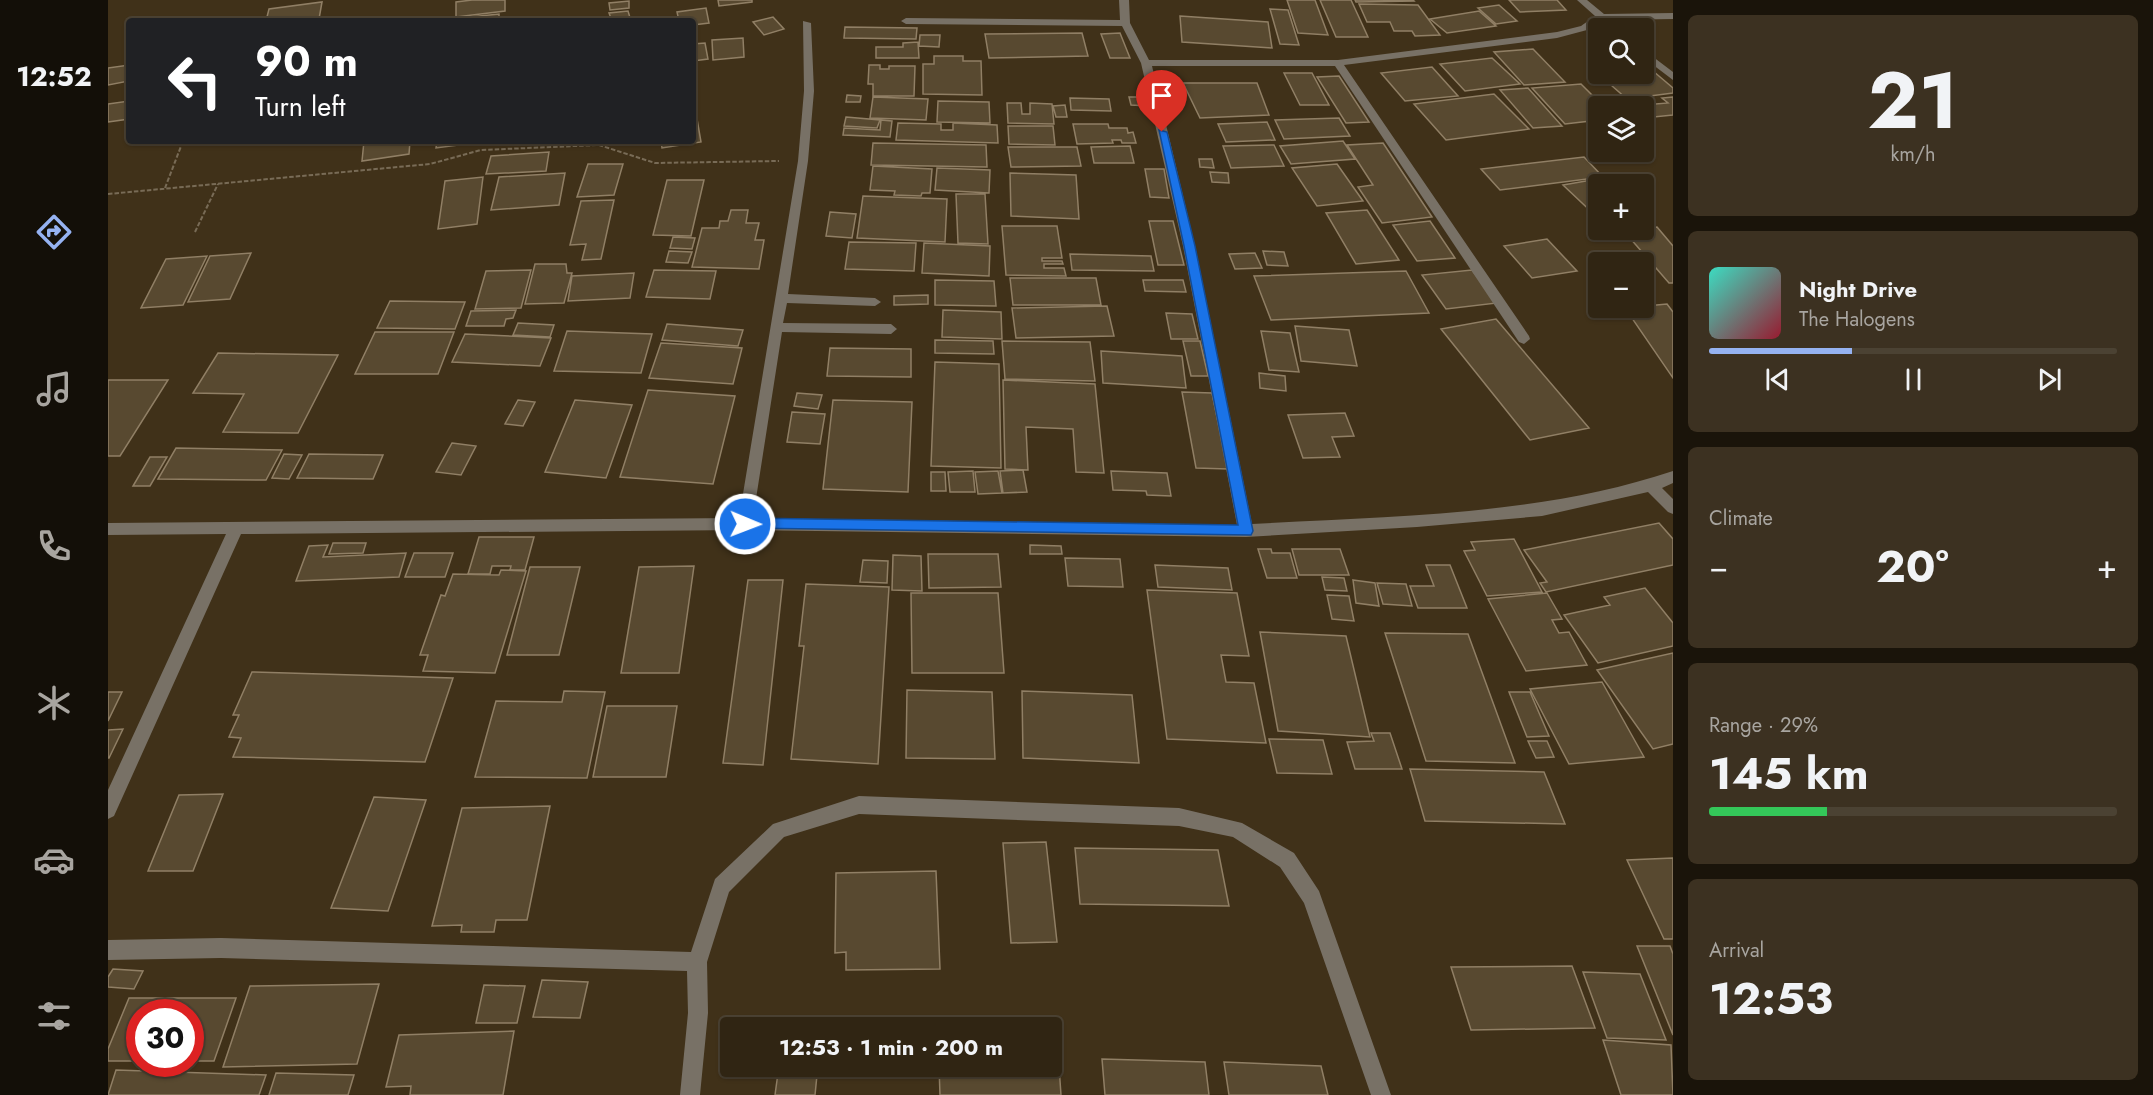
<!DOCTYPE html>
<meta charset="utf-8">
<style>
body{margin:0;font-family:Jost,sans-serif;background:#3c3121;color:#f1f3f6;height:100vh;display:flex;flex-direction:column;font-size:22px;white-space:nowrap}
*{box-sizing:border-box;margin:0}
p{font-size:20px;color:#a8a5a0}
.icon{flex:none;width:33px;height:33px;fill:none;stroke:currentColor;stroke-width:2;stroke-linecap:round;stroke-linejoin:round}
.map{position:relative;flex:1;overflow:hidden}
.drawer{display:flex;flex-direction:column;gap:15px;padding:15px;background:#1a140a;width:480px}
.drawer>*{flex:none}
.top-card{position:absolute;left:18px;top:18px;width:570px;height:126px;border-radius:6px;box-shadow:0 2px 4px #0004,0 0 0 2px #4b4233;background:#202124;color:#fff;overflow:hidden}
.fabs{position:absolute;left:1480px;top:18px;display:grid;gap:12px}
.fabs a{display:grid;place-items:center;width:66px;height:66px;border-radius:6px;background:#302513;box-shadow:0 2px 4px #0004,0 0 0 2px #4b4233;font-size:30px}
.speed{position:absolute;left:18px;top:999px;display:flex;gap:12px;font-size:30px;font-weight:700;text-align:center}
.speed>*{display:grid;place-content:center;width:78px;height:78px;border-radius:50%;background:#302513;box-shadow:0 2px 4px #0004,0 0 0 2px #4b4233;line-height:1}
.speed .limit{border:9px solid #d22;background:#fff;color:#111}
.pin{position:absolute;display:grid;place-items:center;width:51px;height:51px;color:#fff;margin:-62px -26px;border-radius:50% 50% 50% 0;rotate:-45deg;box-shadow:0 0 6px #0007}
.pin .icon{rotate:45deg}
.me{position:absolute;width:66px;margin:-33px;rotate:91deg;stroke-linejoin:round;filter:drop-shadow(0 0 4px #0008)}
.turn{display:flex;align-items:center;gap:21px;height:126px;padding:0 30px;font-size:27px}
.turn .icon{width:78px;height:78px;stroke-width:2.5}
.turn b{display:block;font-size:42px;line-height:51px}
.big{font-size:45px;font-weight:700;line-height:1.1}
.drawer .widget{flex:1;display:flex;flex-direction:column;justify-content:center;gap:9px;min-width:0;padding:0 21px;border-radius:9px;background:#3c3121}
.drawer .dial{align-items:center;gap:0}
.dial b{font-size:78px;line-height:1}
.song{display:flex;align-items:center;gap:18px}
.cover{width:72px;height:72px;border-radius:9px;background:linear-gradient(135deg,hsl(170 70% 55%),hsl(350 70% 35%))}
.played{height:6px;border-radius:3px;background:linear-gradient(90deg,#95b2f1 35%,#4b4233 35%)}
.keys{display:flex;justify-content:space-around;direction:ltr}
.heat{display:flex;justify-content:space-between;align-items:center;font-size:33px;direction:ltr}
.charge{height:9px;border-radius:4px;background:linear-gradient(90deg,#34c759 29%,#4b4233 0)}
.trip{position:absolute;left:612px;top:1017px;width:342px;height:60px;border-radius:6px;background:#302513;box-shadow:0 2px 4px #0004,0 0 0 2px #4b4233;font-weight:700;line-height:60px;text-align:center}
main{display:flex;flex:1;min-height:0}
.tabs{display:flex;flex-direction:column;width:108px;justify-content:space-around;align-items:center;background:#130f08;color:#a8a5a0}
.tabs .icon{width:42px;height:42px}
.tabs .current{color:#95b2f1}
.tabs b{font-size:27px;color:#f1f3f6}
.map>svg:first-child{display:block}
</style>
<main>
<nav class="tabs">
<b>12:52</b>
<svg class="icon current" aria-label="directions" viewBox="0 0 24 24"><path d="M12 3l9 9-9 9-9-9zM9 14v-3h6M13 9l2 2-2 2"/></svg>
<svg class="icon" aria-label="music" viewBox="0 0 24 24"><path d="M9 18V5l10-2v13"/><circle cx="6" cy="18" r="3"/><circle cx="16" cy="16" r="3"/></svg>
<svg class="icon" aria-label="phone" viewBox="0 0 24 24"><path d="M5 4h4l2 5-3 2q2 4 5 5l2-3 5 2v4C11 20 4 13 5 4z"/></svg>
<svg class="icon" aria-label="climate" viewBox="0 0 24 24"><path d="M12 3v18M4 7l16 10M4 17L20 7"/></svg>
<svg class="icon" aria-label="car" viewBox="0 0 24 24"><path d="M5 17H2v-5l4-1 3-4h7l3 4 3 1v5h-3M9 17h6M6 11h13"/><circle cx="7" cy="17" r="2"/><circle cx="17" cy="17" r="2"/></svg>
<svg class="icon" aria-label="filters" viewBox="0 0 24 24"><path d="M4 7h16M4 17h16"/><circle cx="9" cy="7" r="2"/><circle cx="15" cy="17" r="2"/></svg>
</nav>
<div class="map">
<svg width="1565" height="1095" viewBox="0 0 1565 1095">
<rect width="100%" height="100%" fill="#403119"/>
<path fill="#584930" stroke="#907f65" stroke-width="1.5" d="M364,0h33v11l-49,6v-15z
M610,0h34v2l-33,4z
M1179,0h28l13,35 -30,-2z
M1212,0h31l17,37h-32z
M1247,0h58l1,1 -58,1z
M1401,0h48l9,10 -46,2z
M521,1v7l-19,2 -1,-7z
M214,2l-3,17 -53,2 3,-12z
M1251,4l59,1 22,30 -25,1 -3,-5h-18l-4,-9h-23z
M1391,5l18,16 -21,3 -18,-16z
M598,8l3,15 -16,2v-4h-14l-2,-9z
M1162,9l18,1 11,35 -19,-1z
M520,11l3,10h-19l-3,-8z
M1371,11l17,15 -49,7 -17,-14z
M391,14v7h-49v-2z
M1072,16l88,6 4,26 -90,-6z
M522,17v4h-41z
M665,17l11,12 -20,6 -11,-13z
M737,27l72,1 -1,11 -72,-1z
M974,33l6,23 -99,2 -4,-24z
M1012,33l10,25h-20l-9,-24z
M812,35h20l-1,12 -20,-1z
M635,38l1,19 -31,3 -1,-20z
M810,42l1,16h-43v-11h27v-4z
M597,43l3,16 -15,2v-17z
M1425,49l32,33 -41,3 -30,-33z
M826,56h29v5h18l1,34 -59,-1v-30h11z
M1384,58l28,26 -55,7 -25,-27z
M21,65v16l-21,4v-17z
M761,65h11v4h9v-3h26l-1,30h-41v-12h-5z
M1324,67l26,29 -53,5 -24,-28z
M1545,71l20,17v5l-46,6 -24,-21z
M1176,73h28l17,32h-29z
M1231,76l30,46 -23,1 -29,-46z
M1075,83h74l12,32 -69,3z
M1473,84l22,22h-4v14l-34,4 -33,-36z
M1420,88l34,38 -29,2 -33,-38z
M1386,94l35,35 -83,11 -32,-36z
M739,95l14,1 -1,6h-14z
M765,97l55,2 -2,21 -56,-2z
M1021,97h17l2,9 -17,-1z
M1565,97v18l-29,3v-12h-13l37,-3 -6,-5z
M962,98l39,1 2,12 -40,-1z
M21,101v18l-21,3v-18z
M830,101l51,1 1,21 -53,-1z
M899,103h14l1,11h8v-11l22,1 2,20 -46,-1z
M957,105l2,12h-11l-3,-11z
M738,117l34,3 -3,8 -33,-2z
M1231,118l11,18 -66,3 -9,-19z
M589,119l4,23 -39,6 -1,-7h32v-21z
M773,120l11,1 -2,16 -47,-2 1,-7 36,2z
M1159,122l8,18 -49,2 -8,-18z
M790,123l43,1v6h12v-7l44,2 1,18 -102,-3z
M965,124h35l1,4h18l1,5 5,-1 3,11h-14l-1,-3h-9l1,3 -36,1z
M900,126h45l2,19 -46,-1z
M256,141h46l-1,13 -47,7z
M329,141h53l-54,7z
M1235,141l12,18 -64,5 -11,-18z
M765,143l113,2 1,22 -116,-2z
M1275,143l49,74 -50,6 -24,-36 15,-2 -26,-40z
M1166,145l10,21 -53,2 -8,-22z
M1022,146l4,17h-40l-3,-16z
M900,147h69l4,19 -70,1z
M441,152l-3,19 -60,3 5,-18z
M1476,157l19,20 -103,13 -19,-21z
M1091,159h13l2,9 -14,-1z
M480,164h35l-9,31 -37,2z
M1229,164l26,37 -46,5 -25,-38z
M765,166l59,3 -2,24h-8l-1,3 -27,-1 1,-4 -25,-1z
M829,168l53,2 -1,23 -54,-3z
M1037,169h19l5,29 -19,-1z
M1102,172l18,1 1,10 -17,-1z
M457,173l-6,32 -68,5 8,-33z
M902,173l66,2 3,44 -68,-3z
M375,177l-6,47 -39,5 7,-48z
M1495,178l6,6h-10v35l-36,-34z
M559,180h37l-13,56 -38,-1z
M848,194h29l3,50 -30,-1z
M755,196l84,3 -2,43 -88,-4z
M506,200l-13,59 -19,1 4,-16 -16,1 11,-44z
M623,210h17l-2,13h13l-4,17h9l-5,29 -67,-2 10,-39h17l1,-7h8z
M1259,210l32,50 -43,4 -30,-51z
M722,212l26,2 -4,24 -26,-2z
M1041,221h24l11,44h-26z
M1322,221l25,37 -38,3 -24,-36z
M894,226h55l5,32h-20v3h20l1,3h-19v4h20l2,8 -60,-1z
M1549,227l16,19v37h-4l-46,-53z
M565,237l22,1 -3,11 -22,-1z
M1439,239l30,32 -45,7 -28,-32z
M741,242l67,1 -2,28 -69,-2z
M816,243l66,3 -1,30 -67,-3z
M561,251l23,1 -4,11 -22,-1z
M1155,251l21,1 4,14 -21,-1z
M143,253l-21,46 -42,3 22,-46z
M1147,253l7,15 -27,1 -6,-15z
M962,254l81,2 3,15 -82,-1z
M99,256l-24,49 -42,3 25,-49z
M427,264h31l1,9h5l-8,30 -39,1z
M423,270l-10,38 -46,1 11,-38z
M546,270l62,1 -6,28 -64,-2z
M1364,270l25,33 -51,6 -24,-34z
M1298,271l23,42 -158,7 -17,-44z
M526,273l-4,25 -62,3 4,-25z
M902,278h86l5,27h-88z
M827,280l59,1 2,25 -61,-1z
M1035,280h40l3,12 -41,-1z
M820,295v9l-34,1v-9z
M282,301l75,1 -10,27 -78,-1z
M1559,304l6,8v66l-48,-70z
M999,306l7,30 -98,2 -4,-30z
M408,310l-3,8 -7,1 -2,7h-38l5,-15z
M835,310l58,2 1,27 -60,-2z
M1058,313l26,1 6,25h-27z
M1388,319l93,109 -59,12 -89,-111z
M410,323l36,2 -4,12 -37,-2z
M559,324l76,6 -5,16 -76,-6z
M1187,326l54,4 8,36 -56,-5z
M459,331l85,3 -11,39 -87,-2z
M1153,331l29,2 9,39 -30,-2z
M267,332h79l-16,42h-83z
M357,334l86,4 -11,28 -88,-4z
M827,340l58,1 1,13 -59,-1z
M894,341l88,1 5,39 -90,-2z
M1075,341h17l8,35h-17z
M553,343l81,5 -9,36 -84,-6z
M722,348l81,1v28l-84,-1z
M993,351l81,5 4,32 -83,-5z
M110,353l120,2 -40,78 -75,-1 21,-38 -51,-1z
M827,362l64,2 2,104 -70,-2z
M1151,373l26,3 1,15 -26,-3z
M0,380h60l-48,76h-12z
M895,380l92,4 9,89 -28,-1 -3,-43 -47,-2 2,43 -23,-1z
M540,390l87,6 -22,88 -93,-7z
M1074,392l30,1 16,76 -32,-1z
M689,393l25,2 -4,14 -24,-3z
M410,400l17,2 -12,24 -18,-2z
M467,400l57,5 -26,73 -61,-6z
M725,400l79,2 -4,90 -85,-3z
M684,412l33,2 -5,30 -33,-2z
M1237,413l9,23 -22,1 8,20 -37,1 -15,-43z
M344,443l24,3 -15,29 -25,-3z
M68,448l106,2 -16,30 -108,-1z
M176,454l18,1 -13,24 -17,-1z
M201,454l74,1 -10,24 -76,-1z
M42,457h17l-17,29h-17z
M915,470l4,22 -24,1 -3,-22z
M865,471l2,21h-25l-2,-20z
M890,471l4,22 -24,1 -3,-22z
M1003,471l56,2 4,23 -24,-1 -1,-4 -33,-1z
M823,472h14l1,19h-15z
M1551,523l14,16v26l-127,27 -6,-9 7,-1 -23,-32z
M371,537h55l-9,33h-15l1,-4h-19l-2,8h-22z
M1406,539l28,53 -55,4 -23,-45 11,-1 -4,-8z
M225,543h33l-3,10 -34,1z
M220,545l-5,12 83,-4 -7,24 -103,4 13,-35z
M922,545l31,1 1,8h-32z
M1150,549h13l1,4h18l7,25h-30z
M1184,549h48l9,26h-50z
M306,553h39l-8,24h-40z
M820,554h70l3,33 -72,1z
M785,555l28,1 1,35 -30,-1z
M957,558l55,1 3,28 -55,-1z
M755,560l25,1 -1,22 -27,-1z
M1047,565l73,3 4,22 -74,-3z
M1318,565h24l17,43h-49l-8,-22h24z
M586,566l-15,107h-58l18,-106z
M422,567h50l-21,88h-52z
M393,570l25,1 -31,102 -72,-2 5,-16h-8l21,-60 4,1 8,-22 46,1z
M1214,577l22,1 3,13 -22,-1z
M640,580h35l-20,185 -40,-2z
M1245,580l22,3 4,23 -23,-3z
M1269,583l29,1 6,22 -29,-2z
M698,584l83,3 -11,177 -87,-5 13,-113h-5z
M1537,588l28,35v23l-75,17 -34,-48 46,-10 -6,-8z
M1039,590l90,3 12,63 -28,-1 5,27 28,1 12,60 -99,-4z
M803,593h87l6,80h-92z
M1439,593l15,26 -10,1 7,13 10,-1 18,33 -61,6 -38,-72z
M1219,595l22,1 5,25 -22,-2z
M1152,632l86,4 24,101 -92,-6z
M1277,633l83,1 47,129 -89,-2z
M1565,653v91l-20,5 -56,-79z
M144,672l201,6 -28,84 -192,-5 8,-19 -12,-1 10,-22h-6z
M1494,682l42,75 -75,7 -39,-75z
M799,690l85,2 3,67 -89,-1z
M456,691l41,1 -18,86 -112,-1 21,-76 66,1z
M914,691l110,4 7,68 -116,-5z
M0,692h14l-14,29z
M1401,692h21l19,44 -22,1z
M499,706h70l-11,71h-73z
M15,729l-14,29h-1v-28z
M1263,733h19l12,36h-47l-8,-27 27,-1z
M1161,739l54,1 9,34 -55,-1z
M1420,741h19l7,16 -18,1z
M1302,769l134,3 21,52 -140,-3z
M115,794l-30,77h-45l31,-76z
M266,797l52,3 -38,111 -57,-3z
M442,806l-23,114h-31l-2,12h-33l1,-7 -30,1 30,-118z
M938,842l11,100 -46,1 -8,-100z
M967,848l143,2 11,56 -149,-2z
M1565,858v81h-9l-37,-79z
M828,871l4,98 -94,1v-18l-11,1 1,-80z
M1529,946h33l3,8v81z
M1464,966l23,62 -124,2 -20,-63z
M5,969l30,2 -9,18 -26,-2v-10z
M1475,972l57,2 26,66 -59,-2z
M434,980l46,2 -8,36 -47,-1z
M271,984l-22,80 -134,3 27,-81z
M376,985l41,1 -8,37h-41z
M21,998h107l-22,63h-24v-49h-50v49h-32v-12z
M406,1031l-11,64h-93l1,-9 -25,1 13,-52z
M1495,1040l68,5 2,50h-52z
M944,1052h6l3,43h-121l-1,-29h113z
M994,1059l103,3 4,33h-104z
M1116,1062l97,4 7,29h-99z
M8,1070l150,5 -7,20h-151z
M168,1073l78,2 -6,20h-79z
M670,1073l39,2 -2,20h-40z"/>
<g fill="none" stroke-linecap="round" stroke-linejoin="round">
<path stroke="#786b56" stroke-width="2" stroke-dasharray="4.5 2" stroke-linecap="butt" d="M57,188l18,-47
M0,194l322,-30 51,-14 118,-5 56,18 124,-2
M87,232l23,-48"/>
<path fill="#787166" fill-rule="evenodd" d="M1011,0h10l1,23 19,37h189l219,-28 24,-6 14,-10 -18,-16h10l17,14 69,-1v6l-62,1 8,8h-9l-9,-7 -14,9 -30,8 -213,27 185,271 1,3 -6,5 -5,-2 -184,-276h-183l43,180 57,278c141,-8 286,-8 421,-53v12l-11,5 11,11v15l-5,-2 -20,-20 -106,24 -125,11 -171,10 -501,-7 -504,4 -127,282 -6,3v-29l118,-256 -118,1v-12l631,-5 59,-357 6,-70 -1,-70 8,2 3,68 -6,70 -20,133 87,4 6,4 -6,4 -88,-3 -4,20 108,1 6,5 -6,5 -109,-2 -29,186 484,7 -54,-279 -42,-183 -19,-37 -216,-2 -5,-3 5,-3 214,2z
M1536,50l29,22v8l-29,-22z
M751,796l320,12 63,15 52,30 25,38 72,204h-20l-67,-192 -24,-36 -47,-30 -54,-11 -320,-12 -75,23 -55,55 -22,70 1,51 -8,82h-20l8,-82 -1,-42 -466,-13 -113,2v-20l113,-2 470,14 24,-73 58,-55z"/>
</g>
<path fill="#1a73e8" stroke="#114b97" stroke-width="1.5" d="M1051,130l8,2 28,114 58,285 -2,4 -511,-7 -2,-4 7,-6 493,7 -54,-279z"/>
</svg>
<div class="fabs">
<a><svg class="icon" aria-label="search" viewBox="0 0 24 24"><circle cx="10" cy="10" r="6"/><path d="M15 15l6 6"/></svg></a>
<a><svg class="icon" aria-label="layers" viewBox="0 0 24 24"><path d="M12 4l9 5-9 5-9-5zM3 14l9 5 9-5"/></svg></a>
<a>+</a>
<a>−</a>
</div>
<div class="speed"><div class="limit">30</div></div>
<div class="pin" style="left:1054px;top:132px;background:#d93025"><svg class="icon" aria-label="arrive" viewBox="0 0 24 24"><path d="M6 21V4h12l-3 4 3 4H6"/></svg></div>
<svg class="me" style="left:637px;top:524px" viewBox="-20 -20 40 40"><circle r="17" fill="#1a73e8" stroke="#fff" stroke-width="3"/><path d="M0-11L8 9 0 5-8 9z" fill="#fff"/></svg>
<div class="trip">12:53 · 1 min · 200 m</div>
<div class="top-card">
<div class="turn"><svg class="icon" aria-label="left" viewBox="0 0 24 24"><path d="M17 20v-9H6M10 6l-5 5 5 5"/></svg><div><b>90 m</b>Turn left</div></div>
</div>
</div>
<section class="drawer">
<div class="widget dial"><b>21</b><p>km/h</p></div>
<div class="widget">
<div class="song"><i class="cover"></i><div><b>Night Drive</b><p>The Halogens</p></div></div>
<div class="played"></div>
<div class="keys"><svg class="icon" aria-label="previous" viewBox="0 0 24 24"><path d="M18 5L8 12l10 7zM5 5v14"/></svg><svg class="icon" aria-label="pause" viewBox="0 0 24 24"><path d="M8 5v14M16 5v14"/></svg><svg class="icon" aria-label="next" viewBox="0 0 24 24"><path d="M6 5l10 7-10 7zM19 5v14"/></svg></div>
</div>
<div class="widget"><p>Climate</p>
<div class="heat"><a>−</a><b class="big">20°</b><a>+</a></div>
</div>
<div class="widget"><p>Range · 29%</p><b class="big">145 km</b><div class="charge"></div></div>
<div class="widget"><p>Arrival</p><b class="big">12:53</b></div>
</section>
</main>
